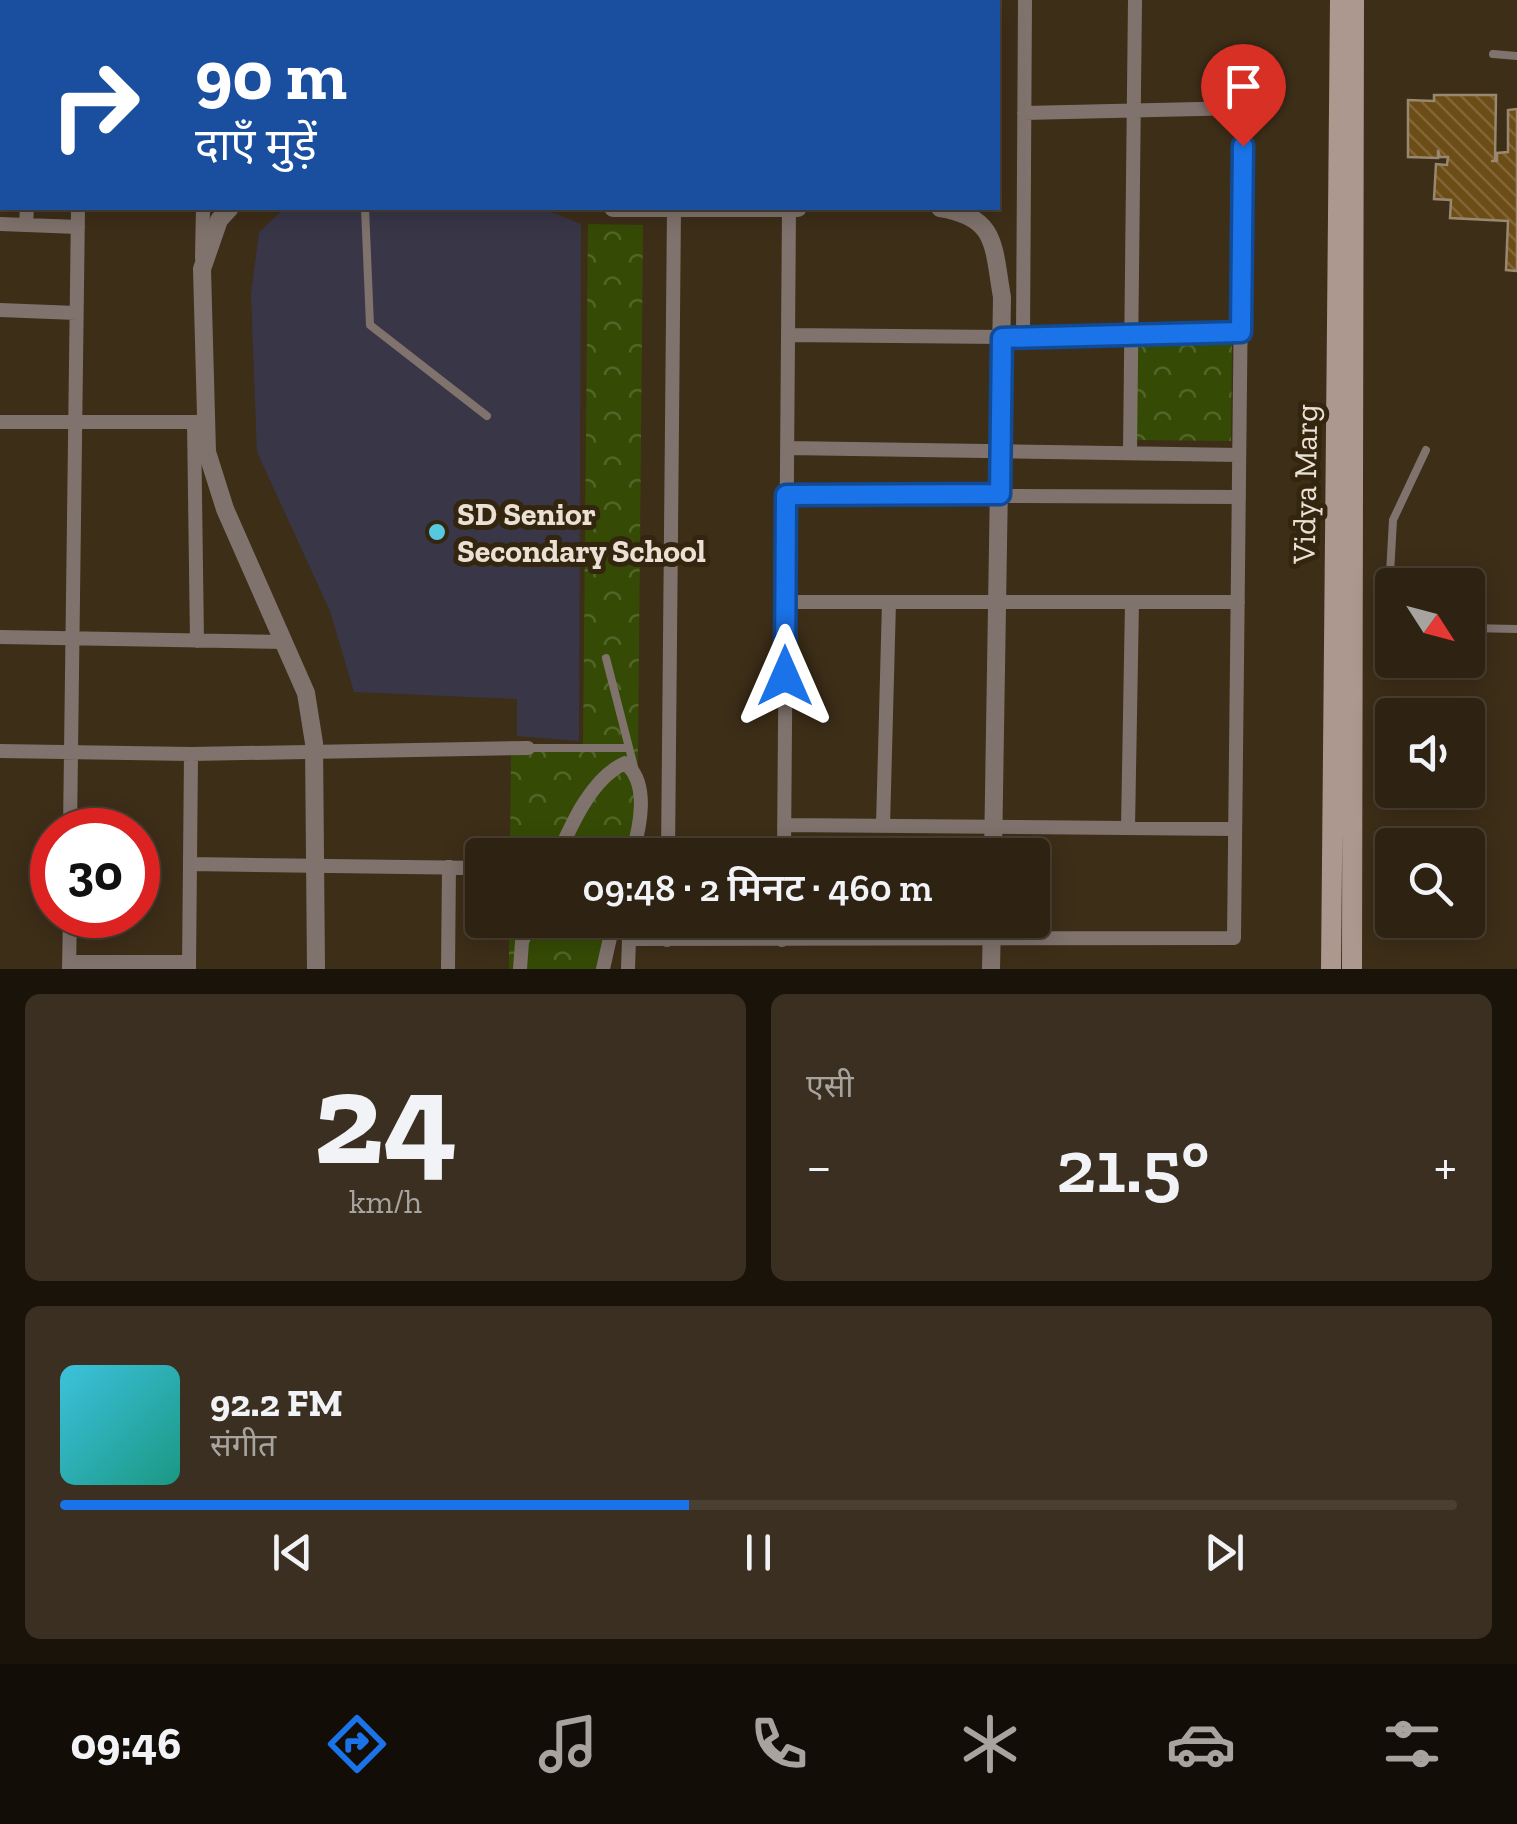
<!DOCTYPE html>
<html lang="hi">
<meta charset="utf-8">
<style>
body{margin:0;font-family:"Zilla Slab","Noto Sans Devanagari",serif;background:#3a2f20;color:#f1f3f6;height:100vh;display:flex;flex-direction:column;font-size:38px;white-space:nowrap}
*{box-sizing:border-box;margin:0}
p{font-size:32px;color:#a7a49f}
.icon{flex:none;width:55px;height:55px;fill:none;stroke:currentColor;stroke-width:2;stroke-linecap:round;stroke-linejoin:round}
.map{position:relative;height:969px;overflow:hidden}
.panel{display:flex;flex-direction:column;gap:25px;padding:25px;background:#19130a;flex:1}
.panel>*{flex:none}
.guide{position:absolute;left:0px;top:0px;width:1000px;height:210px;box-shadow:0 5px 25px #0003,0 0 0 2px #493f32;background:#1a4fa0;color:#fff;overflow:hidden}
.needle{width:65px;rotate:126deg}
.buttons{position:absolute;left:1375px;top:568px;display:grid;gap:20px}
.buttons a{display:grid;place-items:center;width:110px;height:110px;border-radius:10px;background:#2e2212;box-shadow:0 5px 25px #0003,0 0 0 2px #493f32;font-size:50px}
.speed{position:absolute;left:30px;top:808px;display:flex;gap:20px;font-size:50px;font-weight:700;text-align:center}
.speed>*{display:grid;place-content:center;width:130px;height:130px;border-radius:50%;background:#2e2212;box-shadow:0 5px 25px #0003,0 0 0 2px #493f32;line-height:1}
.speed .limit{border:15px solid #d22;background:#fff;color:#111}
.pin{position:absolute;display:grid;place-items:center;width:85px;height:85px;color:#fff;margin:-102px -42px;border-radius:50% 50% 50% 0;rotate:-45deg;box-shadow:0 0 10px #0007}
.pin .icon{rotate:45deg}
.me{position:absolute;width:110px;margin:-55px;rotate:0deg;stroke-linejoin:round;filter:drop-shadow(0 0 8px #0008)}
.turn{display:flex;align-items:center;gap:35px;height:210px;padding:0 30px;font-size:45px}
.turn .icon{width:130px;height:130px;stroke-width:2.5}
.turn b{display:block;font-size:70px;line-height:85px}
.big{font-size:75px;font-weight:600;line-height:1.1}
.panel .tile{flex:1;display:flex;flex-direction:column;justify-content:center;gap:15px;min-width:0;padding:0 35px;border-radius:15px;background:#3a2f20}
.panel .dial{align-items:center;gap:0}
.dial b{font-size:130px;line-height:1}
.song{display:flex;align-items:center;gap:30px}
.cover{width:120px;height:120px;border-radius:15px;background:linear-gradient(135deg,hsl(190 70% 55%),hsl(170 70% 35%))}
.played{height:10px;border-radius:5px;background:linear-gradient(90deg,#1a73e8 45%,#493f32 45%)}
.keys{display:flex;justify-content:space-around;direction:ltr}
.heat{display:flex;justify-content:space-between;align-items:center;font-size:55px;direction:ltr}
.panel .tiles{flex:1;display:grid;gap:25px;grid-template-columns:1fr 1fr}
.tile:last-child{grid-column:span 2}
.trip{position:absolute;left:465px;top:838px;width:585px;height:100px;border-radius:10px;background:#2e2212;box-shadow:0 5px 25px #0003,0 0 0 2px #493f32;font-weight:600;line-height:100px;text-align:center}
.tab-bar{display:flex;height:160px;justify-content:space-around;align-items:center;background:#120e07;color:#a7a49f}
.tab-bar .icon{width:70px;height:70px}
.tab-bar .on{color:#1a73e8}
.tab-bar b{font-size:45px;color:#f1f3f6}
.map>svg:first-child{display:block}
</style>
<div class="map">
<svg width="1517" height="969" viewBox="0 0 1517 969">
<defs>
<pattern id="park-crowns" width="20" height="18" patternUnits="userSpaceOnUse" patternTransform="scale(2.5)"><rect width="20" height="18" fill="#354b05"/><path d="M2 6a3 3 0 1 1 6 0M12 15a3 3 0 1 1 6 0" fill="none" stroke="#526529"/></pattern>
<pattern id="building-back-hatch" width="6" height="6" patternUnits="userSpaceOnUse" patternTransform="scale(2.5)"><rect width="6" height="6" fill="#6d4d16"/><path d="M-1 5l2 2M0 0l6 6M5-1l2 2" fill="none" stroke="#826637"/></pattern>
</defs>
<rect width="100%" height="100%" fill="#3d2e18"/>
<path fill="#393648" d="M285,208h256l40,16 -2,517 -62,-5v-37l-163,-7 -24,-81 -73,-159 -6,-157 8,-63z"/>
<path fill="url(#park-crowns)" d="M588,224l55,1 -6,630h-127l1,-106h72z
M1136,343l96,1 -1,97 -95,-1z
M509,920h128v3h-29v46h-99z"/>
<path fill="url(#building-back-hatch)" stroke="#99876f" stroke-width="2.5" d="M1434,95h62l-1,66h-4h6v-8l11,-1v-42l9,-1v162l-11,-1 2,-49 -58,-3 1,-18 -17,-1 2,-35 11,1 1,-8h-8l-2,-7v8l-30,-1v-57l26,1z"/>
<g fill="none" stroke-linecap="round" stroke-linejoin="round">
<path stroke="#80736d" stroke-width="8" d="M1493,54l24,2
M365,208l5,117 117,91
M1392,620l-3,-29 4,-71 33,-70
M1468,628l49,1
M606,658l28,109
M529,748h100"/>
<path stroke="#80736d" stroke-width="14" d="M406,0v2
M696,0v2
M29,2l1,-2
M82,2v-2
M296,2v-2
M918,2l1,-2
M0,42h2
M0,99h2
M0,156h2
M0,224l78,3
M26,224l1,-16
M202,258l1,-50
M0,310l76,3
M788,335l214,2 239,-5
M1023,337l2,-337
M0,422h199
M194,422l3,219
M787,448l452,7
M1130,452l5,-452
M786,495l453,2
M785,602h453
M0,637l284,5
M0,751l191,3 337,-6
M784,825l451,4
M883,826l6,-224
M1128,828l4,-226
M70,830l8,-622
M558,855c14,-32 34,-77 67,-92 25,20 15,64 7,92
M668,855l6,-646
M784,855l5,-647
M190,864l292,4
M667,940v-20
M782,940l1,-20
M69,962h120
M69,969l1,-54
M189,969l2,-215
M448,969l1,-102
M520,969l2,-27 9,-22
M603,969l11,-49
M628,969l1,-30 605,-1 9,-830 -219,5"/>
<path stroke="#80736d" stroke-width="18" d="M467,0l1,2
M230,208l-11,12 -17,49 5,183 18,57 81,184 8,50 2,226
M613,208h185
M940,208c58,9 53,39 62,89l-9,558
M991,969l1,-49"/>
<path stroke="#ad988f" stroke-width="20" d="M1331,969l9,-969
M1352,969l2,-969"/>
</g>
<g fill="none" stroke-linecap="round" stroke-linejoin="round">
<defs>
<path id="route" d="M785,676l1,-181 214,-1 2,-156 239,-6 2,-186"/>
</defs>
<use href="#route" stroke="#114b97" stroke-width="25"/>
<use href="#route" stroke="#1a73e8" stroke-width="18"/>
</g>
<circle fill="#56c9e1" stroke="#33250e" stroke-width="4" cx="437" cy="532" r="10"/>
<g text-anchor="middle" stroke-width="10" stroke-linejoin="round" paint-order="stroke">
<g font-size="32" fill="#eae1d4" stroke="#33250e">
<text transform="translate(1305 484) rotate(-89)" y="11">Vidya Marg</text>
</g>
<g font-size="32" font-weight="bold" fill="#eae1d4" stroke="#33250e" text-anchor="start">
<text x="457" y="525">SD Senior<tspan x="457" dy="37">Secondary School</tspan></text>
</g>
</g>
</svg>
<div class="buttons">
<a><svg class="needle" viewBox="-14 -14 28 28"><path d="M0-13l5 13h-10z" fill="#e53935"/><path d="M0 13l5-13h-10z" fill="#a7a49f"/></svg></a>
<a><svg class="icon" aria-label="sound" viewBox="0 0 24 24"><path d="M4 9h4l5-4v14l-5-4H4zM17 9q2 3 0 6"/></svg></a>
<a><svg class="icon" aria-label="search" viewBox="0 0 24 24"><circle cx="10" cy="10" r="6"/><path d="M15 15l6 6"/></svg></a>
</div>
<div class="speed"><div class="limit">30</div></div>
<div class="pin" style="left:1243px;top:146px;background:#d93025"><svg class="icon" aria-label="arrive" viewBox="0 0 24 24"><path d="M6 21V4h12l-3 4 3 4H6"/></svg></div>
<svg class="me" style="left:785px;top:676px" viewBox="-20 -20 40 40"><path d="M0-17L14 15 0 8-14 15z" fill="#1a73e8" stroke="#fff" stroke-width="4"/></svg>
<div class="trip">09:48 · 2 मिनट · 460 m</div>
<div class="guide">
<div class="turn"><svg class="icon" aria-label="right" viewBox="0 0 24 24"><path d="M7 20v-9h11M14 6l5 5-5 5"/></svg><div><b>90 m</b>दाएँ मुड़ें</div></div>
</div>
</div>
<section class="panel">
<div class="tiles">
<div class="tile dial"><b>24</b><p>km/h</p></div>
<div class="tile"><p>एसी</p>
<div class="heat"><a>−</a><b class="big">21.5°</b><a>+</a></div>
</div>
<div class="tile">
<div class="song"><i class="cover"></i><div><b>92.2 FM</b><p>संगीत</p></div></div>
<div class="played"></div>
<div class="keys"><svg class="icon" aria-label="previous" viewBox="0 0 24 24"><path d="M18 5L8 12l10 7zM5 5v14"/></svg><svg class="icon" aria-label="pause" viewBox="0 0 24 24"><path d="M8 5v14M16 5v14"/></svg><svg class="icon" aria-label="next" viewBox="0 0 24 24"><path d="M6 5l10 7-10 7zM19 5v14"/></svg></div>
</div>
</div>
</section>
<nav class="tab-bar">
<b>09:46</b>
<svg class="icon on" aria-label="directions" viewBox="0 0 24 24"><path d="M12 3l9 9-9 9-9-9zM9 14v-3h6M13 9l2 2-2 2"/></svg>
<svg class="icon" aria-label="music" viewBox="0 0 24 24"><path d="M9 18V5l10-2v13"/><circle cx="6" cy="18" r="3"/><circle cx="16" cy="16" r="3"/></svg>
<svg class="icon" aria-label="phone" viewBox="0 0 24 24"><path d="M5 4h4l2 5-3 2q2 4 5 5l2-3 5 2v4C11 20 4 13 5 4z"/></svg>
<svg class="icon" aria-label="climate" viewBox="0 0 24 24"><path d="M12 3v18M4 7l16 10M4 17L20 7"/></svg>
<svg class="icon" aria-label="car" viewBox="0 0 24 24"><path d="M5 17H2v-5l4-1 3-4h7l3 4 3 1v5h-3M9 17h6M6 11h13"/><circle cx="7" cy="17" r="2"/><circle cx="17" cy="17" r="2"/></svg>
<svg class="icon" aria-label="filters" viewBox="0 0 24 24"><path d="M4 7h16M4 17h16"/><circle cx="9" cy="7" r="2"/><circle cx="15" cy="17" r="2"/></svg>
</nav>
